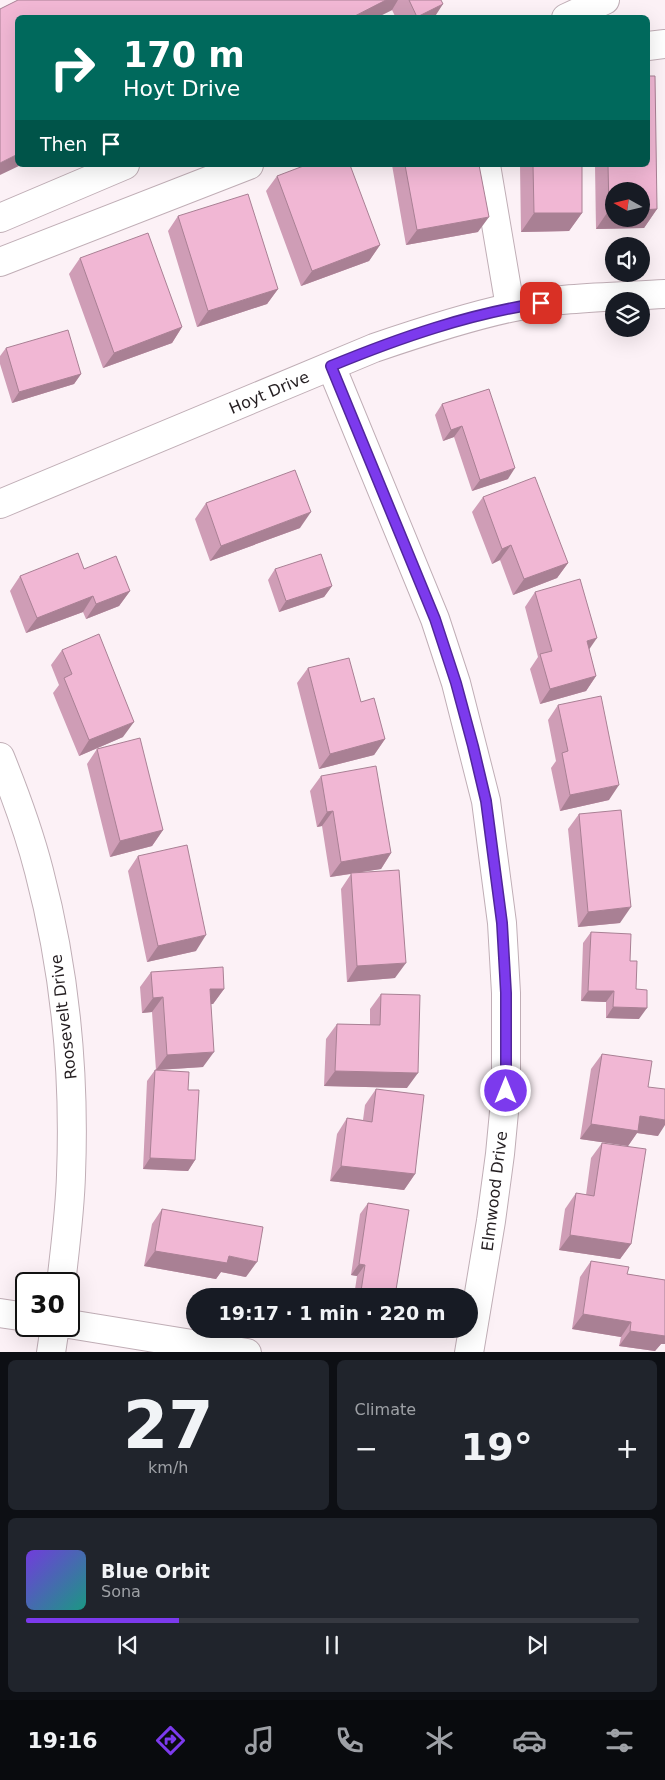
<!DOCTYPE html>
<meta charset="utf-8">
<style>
body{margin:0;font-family:"DejaVu Sans",sans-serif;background:#20242c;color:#f1f3f6;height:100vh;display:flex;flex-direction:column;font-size:19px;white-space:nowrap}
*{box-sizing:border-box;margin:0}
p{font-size:16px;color:#9ea1a6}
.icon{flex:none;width:28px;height:28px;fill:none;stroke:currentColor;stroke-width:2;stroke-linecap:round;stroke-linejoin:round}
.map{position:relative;height:1352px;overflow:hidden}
.side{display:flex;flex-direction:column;gap:8px;padding:8px;background:#0d0f14;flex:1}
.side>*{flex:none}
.banner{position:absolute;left:15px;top:15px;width:635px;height:152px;border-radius:8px;box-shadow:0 5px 20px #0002;background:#00695c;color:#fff;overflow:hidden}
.needle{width:32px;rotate:278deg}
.buttons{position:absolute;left:605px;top:182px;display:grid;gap:10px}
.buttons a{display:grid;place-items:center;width:45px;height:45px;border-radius:50%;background:#171b24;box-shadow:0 5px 20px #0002;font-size:25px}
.speed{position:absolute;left:15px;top:1272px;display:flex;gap:10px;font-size:25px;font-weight:700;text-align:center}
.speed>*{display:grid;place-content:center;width:65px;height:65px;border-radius:50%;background:#171b24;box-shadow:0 5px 20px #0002;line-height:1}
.speed .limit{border:2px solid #111;border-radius:8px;background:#fff;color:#111}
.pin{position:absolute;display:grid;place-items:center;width:42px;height:42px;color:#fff;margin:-21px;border-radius:10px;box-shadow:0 2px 8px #0006}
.me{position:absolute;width:55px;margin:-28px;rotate:0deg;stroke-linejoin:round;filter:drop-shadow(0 0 4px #0008)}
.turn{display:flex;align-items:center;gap:18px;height:105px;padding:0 25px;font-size:22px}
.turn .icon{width:65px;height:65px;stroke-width:2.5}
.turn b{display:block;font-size:35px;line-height:42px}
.then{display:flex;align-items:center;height:48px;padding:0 25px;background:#0003;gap:10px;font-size:19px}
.big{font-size:38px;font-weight:800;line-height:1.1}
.side .tile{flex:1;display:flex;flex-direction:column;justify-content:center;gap:8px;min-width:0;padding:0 18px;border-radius:8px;background:#20242c}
.side .dial{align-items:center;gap:0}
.dial b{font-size:65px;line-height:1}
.song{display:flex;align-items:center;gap:15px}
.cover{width:60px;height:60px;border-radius:8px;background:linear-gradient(135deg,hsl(260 70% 55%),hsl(170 70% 35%))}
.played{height:5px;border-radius:2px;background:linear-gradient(90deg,#7c3aed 25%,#363941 25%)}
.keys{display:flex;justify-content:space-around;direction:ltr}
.heat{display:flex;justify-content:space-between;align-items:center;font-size:28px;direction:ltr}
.side .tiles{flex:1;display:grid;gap:8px;grid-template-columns:1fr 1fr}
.tile:last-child{grid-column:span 2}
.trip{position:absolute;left:186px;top:1288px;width:292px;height:50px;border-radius:25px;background:#171b24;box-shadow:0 5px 20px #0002;font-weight:800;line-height:50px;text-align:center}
.tabs{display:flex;height:80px;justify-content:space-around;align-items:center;background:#090b0e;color:#9ea1a6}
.tabs .icon{width:35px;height:35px}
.tabs .selected{color:#7c3aed}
.tabs b{font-size:22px;color:#f1f3f6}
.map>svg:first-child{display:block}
</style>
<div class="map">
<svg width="665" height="1353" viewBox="0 0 665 1353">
<rect width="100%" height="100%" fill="#fcf1f6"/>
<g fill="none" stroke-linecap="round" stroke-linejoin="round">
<defs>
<path id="minor" d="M566,18l39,-18
M648,46l17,-2
M486,165l24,142
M0,218l125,-53
M0,262l249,-97
M331,366l104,253 21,64 30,118 16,122 4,70v98l-6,63 -9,67 -22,132
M0,504l374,-156c44,-15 89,-30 135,-40 51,-11 104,-11 156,-14
M0,757c15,37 29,75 39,114 26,99 36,202 32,304 -1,36 -6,73 -10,109
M0,1313l26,4
M69,1324l178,29
M51,1353l4,-27"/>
</defs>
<use href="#minor" stroke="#c0aeb6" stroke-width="30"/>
<use href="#minor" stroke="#fff" stroke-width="28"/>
</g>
<path fill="#cf9db6" d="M18,0h423l-7,18h-38l-4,-8 -16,8h-358z
M392,165h87l-1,67 -72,13z
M520,165h62v48l-13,18 -48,1z
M595,165h53l9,44 -13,19 -48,1z
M277,176l103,69 -11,16 -68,25 -35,-95z
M178,216l100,73 -11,15 -70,23 -29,-96z
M80,258l102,69 -10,16 -69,25 -34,-94z
M6,348l75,26 -7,10 -62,19 -12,-39v-8z
M489,389l19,90 -36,12 -18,-54 -11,4 -8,-26 7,-11z
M483,497l85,66 -11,15 -44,17 -13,-35 -8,4 -20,-52z
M206,503l94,25 -90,33 -15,-42z
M84,569l46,22 -11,15 -33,13 -3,-7 -57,21 -16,-42 10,-15z
M275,569l57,17 -8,11 -45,15 -11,-32z
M535,592l54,57 7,27 -10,15 -46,13 -10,-35 8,-12 -13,-50z
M62,650l61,87 -44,19 -26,-63 6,-8 -8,-20z
M308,668l53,34 24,37 -11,16 -55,14 -22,-86z
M558,705l51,95 -49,11 -9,-43 5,-7 -8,-41z
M97,749l66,81 -11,16 -42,11 -23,-93z
M321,776l70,77 -10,16 -28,4 42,105 -48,4 -6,-93 10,-15 -21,3 -8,-51 -5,1 -7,-36z
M579,814l41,109 -42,4 -10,-98z
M138,856l58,95 -49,11 -19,-91z
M591,932l39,29 6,28 3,30 -33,-1v-16l-25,-1 2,-58z
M151,972l73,17 -11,15h-2l-8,63 -45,3 30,20 7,70 -7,11 -45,-2 4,-88 8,-11h1l-4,-58 -10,1 -2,-26z
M381,994l26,94 -83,-2 2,-47 11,-15 33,1v-16z
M602,1054l46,33 10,49 -21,-3 -9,13 -48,-7 11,-70z
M376,1089l39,85 -11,16 -74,-9 7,-47 10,-16 16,2 2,-15z
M602,1143l29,101 -11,15 -61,-9 6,-41 11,-16 10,2 5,-37z
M368,1203l27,93h-41l3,-20 -6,-1 9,-61z
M162,1209l84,68 -25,-5 -5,7 -72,-13 8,-42z
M591,1261l36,13 38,6v64h-4l-6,7 -36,-5 2,-9 -49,-8 8,-52z"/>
<path fill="#a98094" d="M386,0h12l-6,10 -16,8h-25z
M443,4l-9,14h-17v-1z
M18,154v11h3l-21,10v-12z
M657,209l-13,19 -48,1 13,-19h5v9h27v-9z
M534,213h48l-13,18 -48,1z
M489,217l-11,15 -72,13 11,-15z
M380,245l-11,16 -68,25 11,-15z
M278,289l-11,15 -70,23 11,-16z
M182,327l-10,16 -69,25 11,-15z
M81,374l-7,10 -62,19 7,-11z
M462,426l-8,11 -11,4 8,-11z
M515,468l-7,11 -36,12 8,-11z
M311,512l-11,16 -90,33 11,-15z
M511,545l-11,15 -8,4 10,-15z
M568,563l-11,15 -44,17 11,-16z
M332,586l-8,11 -45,15 7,-11z
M130,591l-11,15 -33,13 10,-15z
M93,596l-10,16 -57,21 11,-15z
M597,638l-11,16 1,-13z
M596,676l-10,15 -46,13 10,-15z
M134,722l-11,15 -44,19 10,-16z
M385,739l-11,16 -55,14 11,-15z
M619,785l-10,15 -49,11 10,-16z
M333,811l-11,15 -5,1 10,-15z
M163,830l-11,16 -42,11 10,-16z
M391,853l-10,16 -51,8 11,-15z
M631,907l-11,16 -42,4 10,-15z
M206,935l-10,16 -49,11 11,-16z
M406,963l-11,15 -48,4 10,-16z
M210,989h14l-11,15 -14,1z
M588,991h26l-8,11 -25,-1z
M163,997l-11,15 -10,1 11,-15z
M613,1007l34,1 -8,11 -33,-1z
M214,1052l-11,15 -47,3 11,-15z
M335,1071l83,2 -11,15 -83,-2z
M640,1116l25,4v5l-7,11 -21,-3 -9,13 -48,-7 11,-15z
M150,1158l45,2 -7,11 -45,-2z
M341,1166l74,8 -11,16 -74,-9z
M570,1235l61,9 -11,15 -61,-9z
M155,1251l74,5 28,6 -11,15 -25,-5 -5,7 -72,-13z
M359,1264l6,1 -8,11 -6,-1z
M361,1291l34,5h-38z
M583,1314l48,8 -10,15 -49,-8z
M630,1331h35v13h-4l-6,7 -36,-5z"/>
<path fill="#f1b7d4" stroke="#a98094" d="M18,0h368l-35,18h-333v136l-18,9v-154z
M409,0h32l2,4 -26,13z
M648,76h7l2,133 -16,1v-19h-27v19h-5l-1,-45h40z
M306,165h44l30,80 -68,26 -35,-95z
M405,165h74l10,52 -72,13z
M533,165h49v48h-48z
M248,194l30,95 -70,22 -30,-95z
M148,233l34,94 -68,26 -34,-95z
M68,330l13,44 -62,18 -13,-44z
M489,389l26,79 -35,12 -18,-54 -11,4 -9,-26z
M295,470l16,42 -90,34 -15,-43z
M535,477l33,86 -44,16 -13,-34 -9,4 -19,-52z
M78,553l6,16 32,-13 14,35 -34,13 -3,-8 -56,22 -17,-42z
M321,554l11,32 -46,15 -11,-32z
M580,579l17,59 -10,3 9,35 -46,13 -10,-35 12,-3 -17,-59z
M99,634l35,88 -45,18 -25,-62 8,-4 -10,-24z
M349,658l12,44 13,-4 11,41 -55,15 -22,-86z
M601,696l18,89 -49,10 -8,-42 6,-2 -10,-46z
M140,738l23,92 -43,11 -23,-92z
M376,766l15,87 -50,9 -8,-51 -6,1 -6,-36z
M621,810l10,97 -43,5 -9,-98z
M187,845l19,90 -48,11 -20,-90z
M399,870l7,93 -49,3 -6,-93z
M591,932l40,2 -1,27h7l-1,28 11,1v18l-34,-1 1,-16h-26z
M223,967l1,22h-14l4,63 -47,3 -4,-58 -10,1 -2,-26z
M381,994l39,1 -2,78 -83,-2 2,-47 43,1z
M602,1054l50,7 -4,26 17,2v31l-25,-4 -2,15 -47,-7z
M155,1070l34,2 -1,18h11l-4,70 -45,-2z
M376,1089l48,6 -9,79 -74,-8 6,-48 25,4z
M602,1143l44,6 -15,95 -61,-9 6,-42 18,3z
M368,1203l41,7 -14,86 -34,-5 4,-26 -6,-1z
M162,1209l101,18 -6,35 -28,-6 -2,7 -72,-12z
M591,1261l38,6 -2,7 38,6v56l-35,-5 1,-9 -48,-8z"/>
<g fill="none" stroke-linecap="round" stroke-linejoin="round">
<defs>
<path id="route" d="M506,1091v-98l-4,-70 -16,-122 -13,-55 -17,-63 -21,-64 -104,-253c68,-28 137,-52 210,-63"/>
</defs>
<use href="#route" stroke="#51269a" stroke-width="12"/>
<use href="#route" stroke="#7c3aed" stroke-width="9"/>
</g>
<g text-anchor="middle" stroke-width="4" stroke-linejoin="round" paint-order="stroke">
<g font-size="16" fill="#241e21" stroke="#fff">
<text transform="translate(269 392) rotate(-23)" y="6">Hoyt Drive</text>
<text transform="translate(63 1017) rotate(-97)" y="6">Roosevelt Drive</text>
<text transform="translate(494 1191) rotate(-83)" y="6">Elmwood Drive</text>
</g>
</g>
</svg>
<div class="buttons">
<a><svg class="needle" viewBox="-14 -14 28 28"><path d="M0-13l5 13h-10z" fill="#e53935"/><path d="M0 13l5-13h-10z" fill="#9ea1a6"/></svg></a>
<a><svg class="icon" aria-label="sound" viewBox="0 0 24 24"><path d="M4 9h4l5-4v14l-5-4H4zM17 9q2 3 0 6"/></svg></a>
<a><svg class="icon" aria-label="layers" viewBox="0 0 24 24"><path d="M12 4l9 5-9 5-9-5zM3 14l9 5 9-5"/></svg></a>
</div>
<div class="speed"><div class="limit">30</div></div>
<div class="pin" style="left:541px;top:303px;background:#d93025"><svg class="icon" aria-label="arrive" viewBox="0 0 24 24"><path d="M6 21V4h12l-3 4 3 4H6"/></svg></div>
<svg class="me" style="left:506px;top:1091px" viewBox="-20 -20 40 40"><circle r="17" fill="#7c3aed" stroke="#fff" stroke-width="3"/><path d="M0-11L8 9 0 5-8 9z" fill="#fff"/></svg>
<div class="trip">19:17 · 1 min · 220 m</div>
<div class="banner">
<div class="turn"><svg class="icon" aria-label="right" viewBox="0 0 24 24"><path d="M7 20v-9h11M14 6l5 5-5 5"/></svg><div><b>170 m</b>Hoyt Drive</div></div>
<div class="then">Then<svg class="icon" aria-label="arrive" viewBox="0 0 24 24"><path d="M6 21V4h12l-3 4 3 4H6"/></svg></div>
</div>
</div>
<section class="side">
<div class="tiles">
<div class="tile dial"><b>27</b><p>km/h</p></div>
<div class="tile"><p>Climate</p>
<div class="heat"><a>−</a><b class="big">19°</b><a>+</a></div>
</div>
<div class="tile">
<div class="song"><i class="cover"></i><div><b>Blue Orbit</b><p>Sona</p></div></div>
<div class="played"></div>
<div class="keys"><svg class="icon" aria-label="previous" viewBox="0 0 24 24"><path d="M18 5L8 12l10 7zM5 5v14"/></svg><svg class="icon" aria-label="pause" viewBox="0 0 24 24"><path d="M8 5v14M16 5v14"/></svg><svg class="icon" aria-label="next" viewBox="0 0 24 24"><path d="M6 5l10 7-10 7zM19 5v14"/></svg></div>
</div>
</div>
</section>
<nav class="tabs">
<b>19:16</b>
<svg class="icon selected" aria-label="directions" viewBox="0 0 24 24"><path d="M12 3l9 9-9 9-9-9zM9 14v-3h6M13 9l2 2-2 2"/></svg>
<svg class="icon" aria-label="music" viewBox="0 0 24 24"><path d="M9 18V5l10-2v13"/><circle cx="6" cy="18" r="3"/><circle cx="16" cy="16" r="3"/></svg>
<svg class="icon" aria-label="phone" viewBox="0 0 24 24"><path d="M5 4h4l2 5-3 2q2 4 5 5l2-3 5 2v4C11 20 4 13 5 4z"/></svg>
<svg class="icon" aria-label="climate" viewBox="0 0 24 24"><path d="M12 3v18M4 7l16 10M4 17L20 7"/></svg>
<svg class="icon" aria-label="car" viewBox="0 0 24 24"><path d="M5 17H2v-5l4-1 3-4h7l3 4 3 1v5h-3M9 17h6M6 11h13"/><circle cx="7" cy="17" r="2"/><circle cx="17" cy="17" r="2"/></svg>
<svg class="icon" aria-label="filters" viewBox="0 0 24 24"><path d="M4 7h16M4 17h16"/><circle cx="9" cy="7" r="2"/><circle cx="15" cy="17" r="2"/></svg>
</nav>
